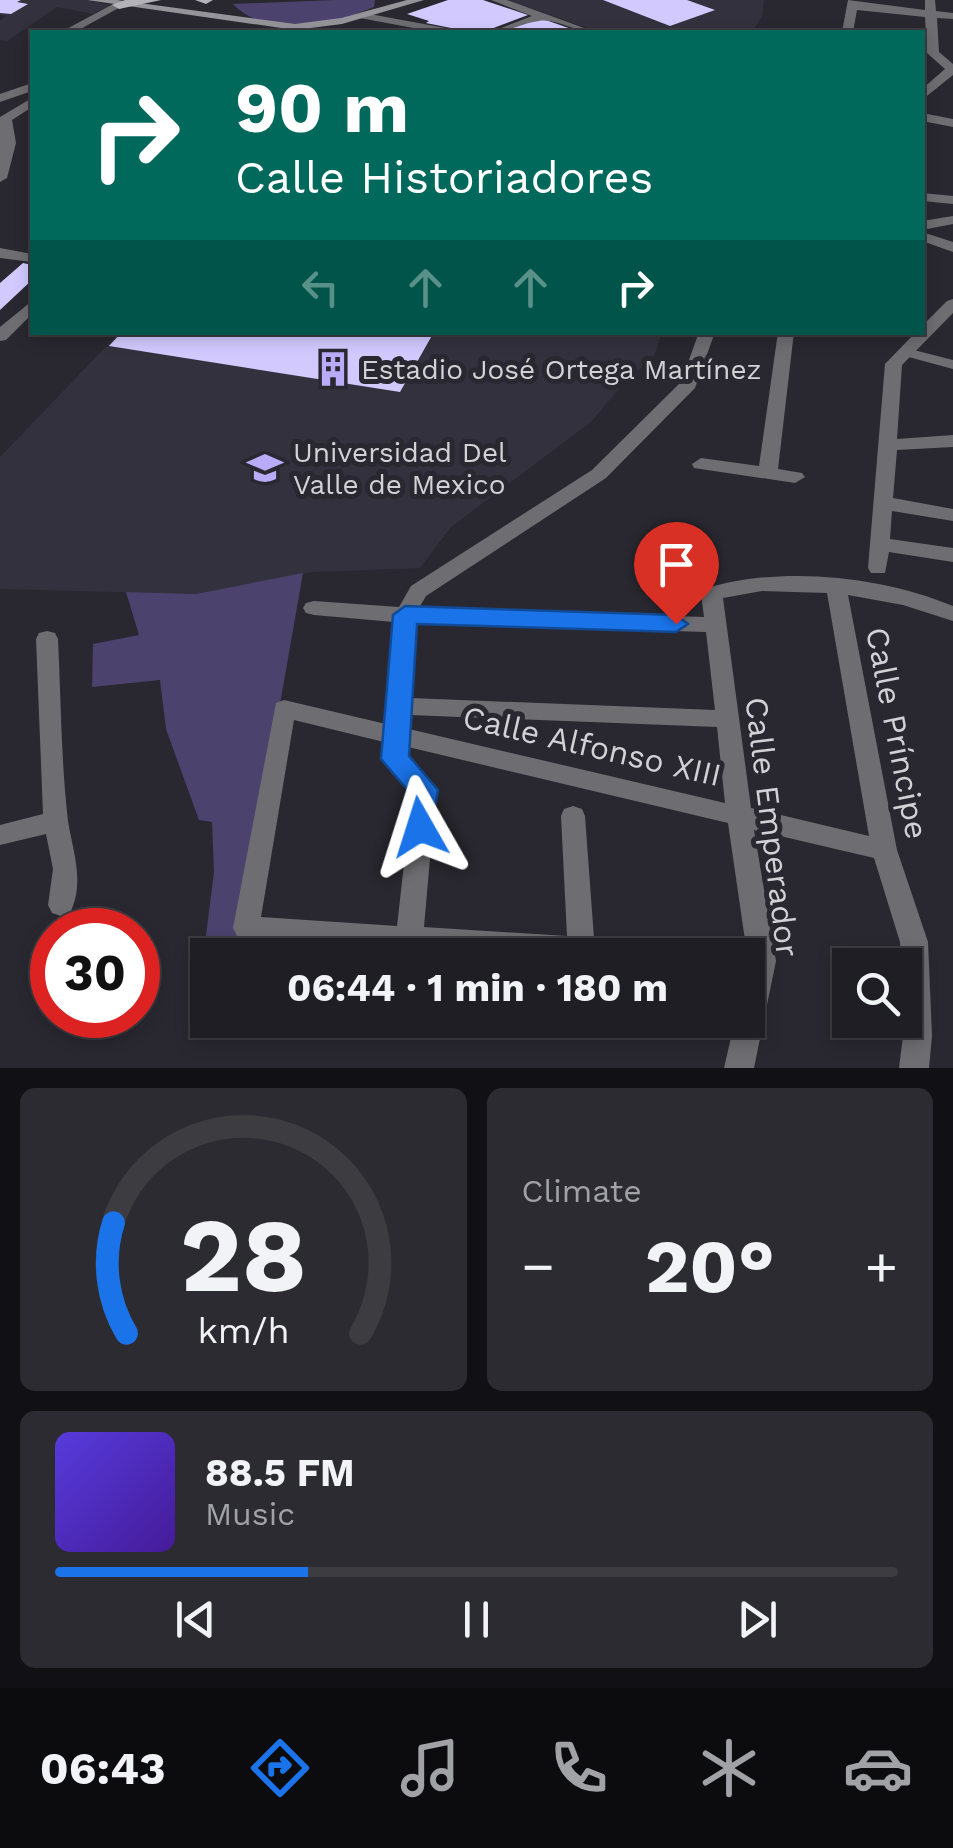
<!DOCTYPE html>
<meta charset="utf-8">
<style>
body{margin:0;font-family:"Work Sans",sans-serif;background:#2c2b31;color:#f1f3f6;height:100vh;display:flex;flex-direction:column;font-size:38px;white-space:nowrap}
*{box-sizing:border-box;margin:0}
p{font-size:32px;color:#a1a2a6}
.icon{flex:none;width:55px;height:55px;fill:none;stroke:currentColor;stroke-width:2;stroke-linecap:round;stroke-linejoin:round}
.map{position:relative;height:1068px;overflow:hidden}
.panel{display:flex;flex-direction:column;gap:20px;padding:20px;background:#111014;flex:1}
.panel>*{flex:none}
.guide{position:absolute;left:30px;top:30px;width:895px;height:305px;border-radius:0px;box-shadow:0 5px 15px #0003,0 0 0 2px #3c3c41;background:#00695c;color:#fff;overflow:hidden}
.controls{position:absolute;left:832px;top:948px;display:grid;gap:20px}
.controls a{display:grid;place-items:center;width:90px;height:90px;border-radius:0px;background:#1f1e24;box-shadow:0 5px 15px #0003,0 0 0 2px #3c3c41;font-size:50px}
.speed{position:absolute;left:30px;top:908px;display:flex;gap:20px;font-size:50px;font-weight:700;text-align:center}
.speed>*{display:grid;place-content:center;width:130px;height:130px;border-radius:50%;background:#1f1e24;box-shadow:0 5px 15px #0003,0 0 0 2px #3c3c41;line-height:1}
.speed .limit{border:15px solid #d22;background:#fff;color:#111}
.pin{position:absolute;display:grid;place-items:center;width:85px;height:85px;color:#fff;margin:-102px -42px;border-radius:50% 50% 50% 0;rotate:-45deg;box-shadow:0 0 10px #0007}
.pin .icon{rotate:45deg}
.me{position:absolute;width:110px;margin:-55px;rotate:354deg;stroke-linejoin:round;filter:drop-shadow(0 0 8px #0008)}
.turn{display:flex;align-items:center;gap:35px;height:210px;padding:0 40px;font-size:45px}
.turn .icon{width:130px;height:130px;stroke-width:2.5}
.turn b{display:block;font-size:70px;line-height:85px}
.lanes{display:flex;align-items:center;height:95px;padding:0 40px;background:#0003;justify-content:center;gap:50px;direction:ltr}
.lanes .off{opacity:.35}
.big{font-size:75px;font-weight:700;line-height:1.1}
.panel .card{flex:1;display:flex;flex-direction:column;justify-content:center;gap:15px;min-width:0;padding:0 35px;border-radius:15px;background:#2c2b31}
.panel .dial{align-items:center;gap:0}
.dial svg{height:260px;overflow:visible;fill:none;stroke:#3c3c41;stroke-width:7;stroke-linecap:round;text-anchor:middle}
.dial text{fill:#f1f3f6;stroke:none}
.song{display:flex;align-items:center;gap:30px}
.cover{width:120px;height:120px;border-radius:15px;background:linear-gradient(135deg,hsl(250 70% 55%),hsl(260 70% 35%))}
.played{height:10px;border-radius:5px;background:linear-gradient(90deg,#1a73e8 30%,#3c3c41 30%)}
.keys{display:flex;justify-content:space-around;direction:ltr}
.heat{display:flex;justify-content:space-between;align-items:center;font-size:55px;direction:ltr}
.panel .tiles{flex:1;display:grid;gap:20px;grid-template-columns:1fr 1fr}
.card:last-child{grid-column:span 2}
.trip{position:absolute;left:190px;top:938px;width:575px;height:100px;border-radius:0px;background:#1f1e24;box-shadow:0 5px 15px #0003,0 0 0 2px #3c3c41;font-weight:700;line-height:100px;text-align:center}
.tab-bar{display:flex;height:160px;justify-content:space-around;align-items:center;background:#0c0c0e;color:#a1a2a6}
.tab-bar .icon{width:70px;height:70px}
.tab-bar .current{color:#1a73e8}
.tab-bar b{font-size:45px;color:#f1f3f6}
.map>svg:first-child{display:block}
</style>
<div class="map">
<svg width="953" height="1068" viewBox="0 0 953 1068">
<rect width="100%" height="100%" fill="#292830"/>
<path fill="#33313e" d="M0,0h87l23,5 -17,9 -36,-7 -50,34 -7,-1v-19l6,-5 -6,-1z
M508,0h256l-2,17 -10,15h-153z
M119,333h548l-7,5 -7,21 -27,21 -34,41 -141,106 -31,41 -108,4 -116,22 -196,-5v-132z"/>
<path fill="#4b436d" d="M335,0h40l-1,7c-41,17 -107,33 -141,-3z
M303,573l-67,382h-28l-1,4 -4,1 11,-88 -2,-50 -13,-2 -33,-91 -6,-49 -68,7 1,-43 46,-9 -13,-43 70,2z"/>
<path fill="#d2caff" d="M0,0h21l-4,2 11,2 -17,10 -11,-1z
M448,0h35l45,15 -45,17h-12l-45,-9 3,-2 -22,-7z
M603,0h84l28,10 -45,16z
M540,18l40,14h-80z
M23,263l9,2v15l-32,30v-27z
M122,332h312l-34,60 -291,-46z"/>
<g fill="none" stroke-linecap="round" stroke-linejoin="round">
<path fill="#6e6d71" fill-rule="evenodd" d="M906,348l47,12v9l-52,-14v-6z"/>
<path fill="#6e6d71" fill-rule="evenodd" d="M491,0h16l88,32c-19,1 -39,-14 -56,-11 -17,2 -30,11 -48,11l41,-16z
M848,0l77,10v-10h10l1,11 17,2v6l-16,-1 2,34 14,12v11l-31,25v-11l23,-20 -18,-16 -2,-36 -68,-7 -4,22h-11z
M115,3l9,2 -49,27h-14z
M364,13l87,16 6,3h-22l-75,-14v-4z
M132,28l20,4h-25z
M32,83v8l-32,11v-8z
M32,98v9l-20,13 4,23 -9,35 -7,4v-65z
M922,113l31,6v8l-31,-6z
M922,193l31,3v8l-31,-3z
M953,216v8l-31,6v-9z
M922,232l31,10v10l-31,-11z
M0,248l32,6v8l-32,-4z
M953,299v14l-51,52 -5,74 56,-4v12l-56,3 -4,48 60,11v12l-61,-10 -2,28 63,9v14l-64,-10 -4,21h-14l-3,-5 17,-204 31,-32h6v-6l25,-25z
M699,332h16l-20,56 -89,90 -180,118 -7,12 285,9 -3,-23 4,-5c73,-24 177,-13 248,17v15l-50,-16 -55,-10 49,255 31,92 4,94 -3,32h-30l6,-48v-55h-4l-1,-23 -26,-84 -120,-28 22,131 -22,107h-30l11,-48h13v-59l-20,-138 -320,-76 -1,9 29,34 -12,137 143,9 -6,-120 3,-7 9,-3 9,3 3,7 9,122 74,5 10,3 4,9h-201l-235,-15 -9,-4 -4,-8 43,-225 8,-3 102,24 8,-102 -80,-7 -8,-2 -3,-5 3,-5 8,-2 85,6 12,-21 181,-116 89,-88zM762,591l65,2 42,243 -118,-28 -28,-210zM415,623l291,9 9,78 -304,-12zM410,715l307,12 8,76 -316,-74zM294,720l90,22c-2,27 10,32 28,51l-15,133 -136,-9z
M778,332h16l-16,137 24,4 3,4 -10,6 -101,-15 -2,-4 9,-6 58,8z
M47,631l8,2 3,6c3,60 3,122 10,182 5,31 17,61 2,92l-9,3 -9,-3 -4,-8 5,-36 -7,-35 -46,11v-20l43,-11 -7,-175 3,-6z"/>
<path fill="#6e6d71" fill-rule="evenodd" d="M32,301v13l-26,26 -6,1v-14z"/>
<path fill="#95949a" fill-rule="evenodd" d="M87,0h30l178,24 46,-6 66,-18h17l-82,24 -47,6z"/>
<path fill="#b3b2b9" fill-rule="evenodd" d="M125,0h36l-42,9 -7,-4z
M195,0h18l-7,4z"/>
</g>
<path fill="#1a73e8" stroke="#114b97" stroke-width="2.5" d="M405,606l271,9 12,9 -12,8 -259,-8 -8,132 29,34 -8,46 -10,3 -10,-3 -4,-9 4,-34 -29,-34 12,-144z"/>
<defs>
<symbol id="building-bare" viewBox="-9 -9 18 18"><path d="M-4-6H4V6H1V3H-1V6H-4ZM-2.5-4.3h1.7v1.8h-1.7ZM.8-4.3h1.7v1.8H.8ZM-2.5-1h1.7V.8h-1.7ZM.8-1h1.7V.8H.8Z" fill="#b9abf7" stroke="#292830" stroke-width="2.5" paint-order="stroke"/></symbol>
<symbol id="university-bare" viewBox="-9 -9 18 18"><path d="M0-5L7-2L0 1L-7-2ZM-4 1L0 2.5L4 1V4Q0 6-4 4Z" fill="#b9abf7" stroke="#292830" stroke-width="2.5" paint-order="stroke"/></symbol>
</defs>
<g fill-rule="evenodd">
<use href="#building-bare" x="308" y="344" width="50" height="50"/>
<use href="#university-bare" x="240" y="443" width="50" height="50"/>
</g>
<g text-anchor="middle" stroke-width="10" stroke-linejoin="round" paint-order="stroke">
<g font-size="28" fill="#d2d1d6" stroke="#292830" text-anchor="start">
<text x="361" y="379">Estadio José Ortega Martínez</text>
<text x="293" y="462">Universidad Del<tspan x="293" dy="32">Valle de Mexico</tspan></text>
</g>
<g font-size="32" fill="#d2d1d6" stroke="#292830">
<text transform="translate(897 733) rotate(79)" y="11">Calle Príncipe</text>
<text transform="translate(592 746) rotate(13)" y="11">Calle Alfonso XIII</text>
<text transform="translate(772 827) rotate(83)" y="11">Calle Emperador</text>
</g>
</g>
</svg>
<div class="controls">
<a><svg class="icon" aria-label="search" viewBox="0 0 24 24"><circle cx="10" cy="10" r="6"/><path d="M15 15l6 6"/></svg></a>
</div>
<div class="speed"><div class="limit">30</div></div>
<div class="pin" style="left:676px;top:624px;background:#d93025"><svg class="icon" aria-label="arrive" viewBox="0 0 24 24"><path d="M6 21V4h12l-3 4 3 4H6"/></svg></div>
<svg class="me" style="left:420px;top:827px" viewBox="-20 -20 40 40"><path d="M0-17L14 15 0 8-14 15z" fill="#1a73e8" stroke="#fff" stroke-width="4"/></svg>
<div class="trip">06:44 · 1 min · 180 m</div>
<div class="guide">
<div class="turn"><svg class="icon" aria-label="right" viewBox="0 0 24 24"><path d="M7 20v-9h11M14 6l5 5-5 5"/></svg><div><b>90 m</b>Calle Historiadores</div></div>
<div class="lanes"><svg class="icon off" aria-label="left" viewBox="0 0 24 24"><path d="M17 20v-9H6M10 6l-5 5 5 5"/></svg><svg class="icon off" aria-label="ahead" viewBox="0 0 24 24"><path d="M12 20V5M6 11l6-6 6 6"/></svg><svg class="icon off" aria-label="ahead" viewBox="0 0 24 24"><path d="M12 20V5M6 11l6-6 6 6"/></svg><svg class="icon" aria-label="right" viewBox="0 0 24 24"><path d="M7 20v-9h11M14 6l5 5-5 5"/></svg></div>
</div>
</div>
<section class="panel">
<div class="tiles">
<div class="card dial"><svg viewBox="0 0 100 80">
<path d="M14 69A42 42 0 1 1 86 69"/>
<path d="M14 69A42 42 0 0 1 10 35" stroke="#1a73e8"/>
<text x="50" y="56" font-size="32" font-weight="700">28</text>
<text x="50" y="72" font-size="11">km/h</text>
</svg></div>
<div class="card"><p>Climate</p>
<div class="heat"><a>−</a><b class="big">20°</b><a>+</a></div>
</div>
<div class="card">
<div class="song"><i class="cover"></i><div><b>88.5 FM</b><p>Music</p></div></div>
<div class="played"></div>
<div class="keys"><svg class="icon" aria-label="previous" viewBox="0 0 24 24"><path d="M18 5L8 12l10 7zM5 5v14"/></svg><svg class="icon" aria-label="pause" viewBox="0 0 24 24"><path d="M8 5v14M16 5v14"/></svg><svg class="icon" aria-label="next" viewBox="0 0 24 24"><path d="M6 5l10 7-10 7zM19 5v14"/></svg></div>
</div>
</div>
</section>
<nav class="tab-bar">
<b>06:43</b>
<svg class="icon current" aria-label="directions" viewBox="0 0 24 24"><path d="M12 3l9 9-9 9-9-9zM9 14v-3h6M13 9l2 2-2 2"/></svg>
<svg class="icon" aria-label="music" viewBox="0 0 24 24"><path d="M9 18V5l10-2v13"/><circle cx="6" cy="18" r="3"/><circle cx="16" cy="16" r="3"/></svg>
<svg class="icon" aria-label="phone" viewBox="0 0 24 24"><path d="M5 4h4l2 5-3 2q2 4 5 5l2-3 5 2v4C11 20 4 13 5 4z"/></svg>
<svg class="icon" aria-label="climate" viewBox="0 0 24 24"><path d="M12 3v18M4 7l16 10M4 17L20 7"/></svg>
<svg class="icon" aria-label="car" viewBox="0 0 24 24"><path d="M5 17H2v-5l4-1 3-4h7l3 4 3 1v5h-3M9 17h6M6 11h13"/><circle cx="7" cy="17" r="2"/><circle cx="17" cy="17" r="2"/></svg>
</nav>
